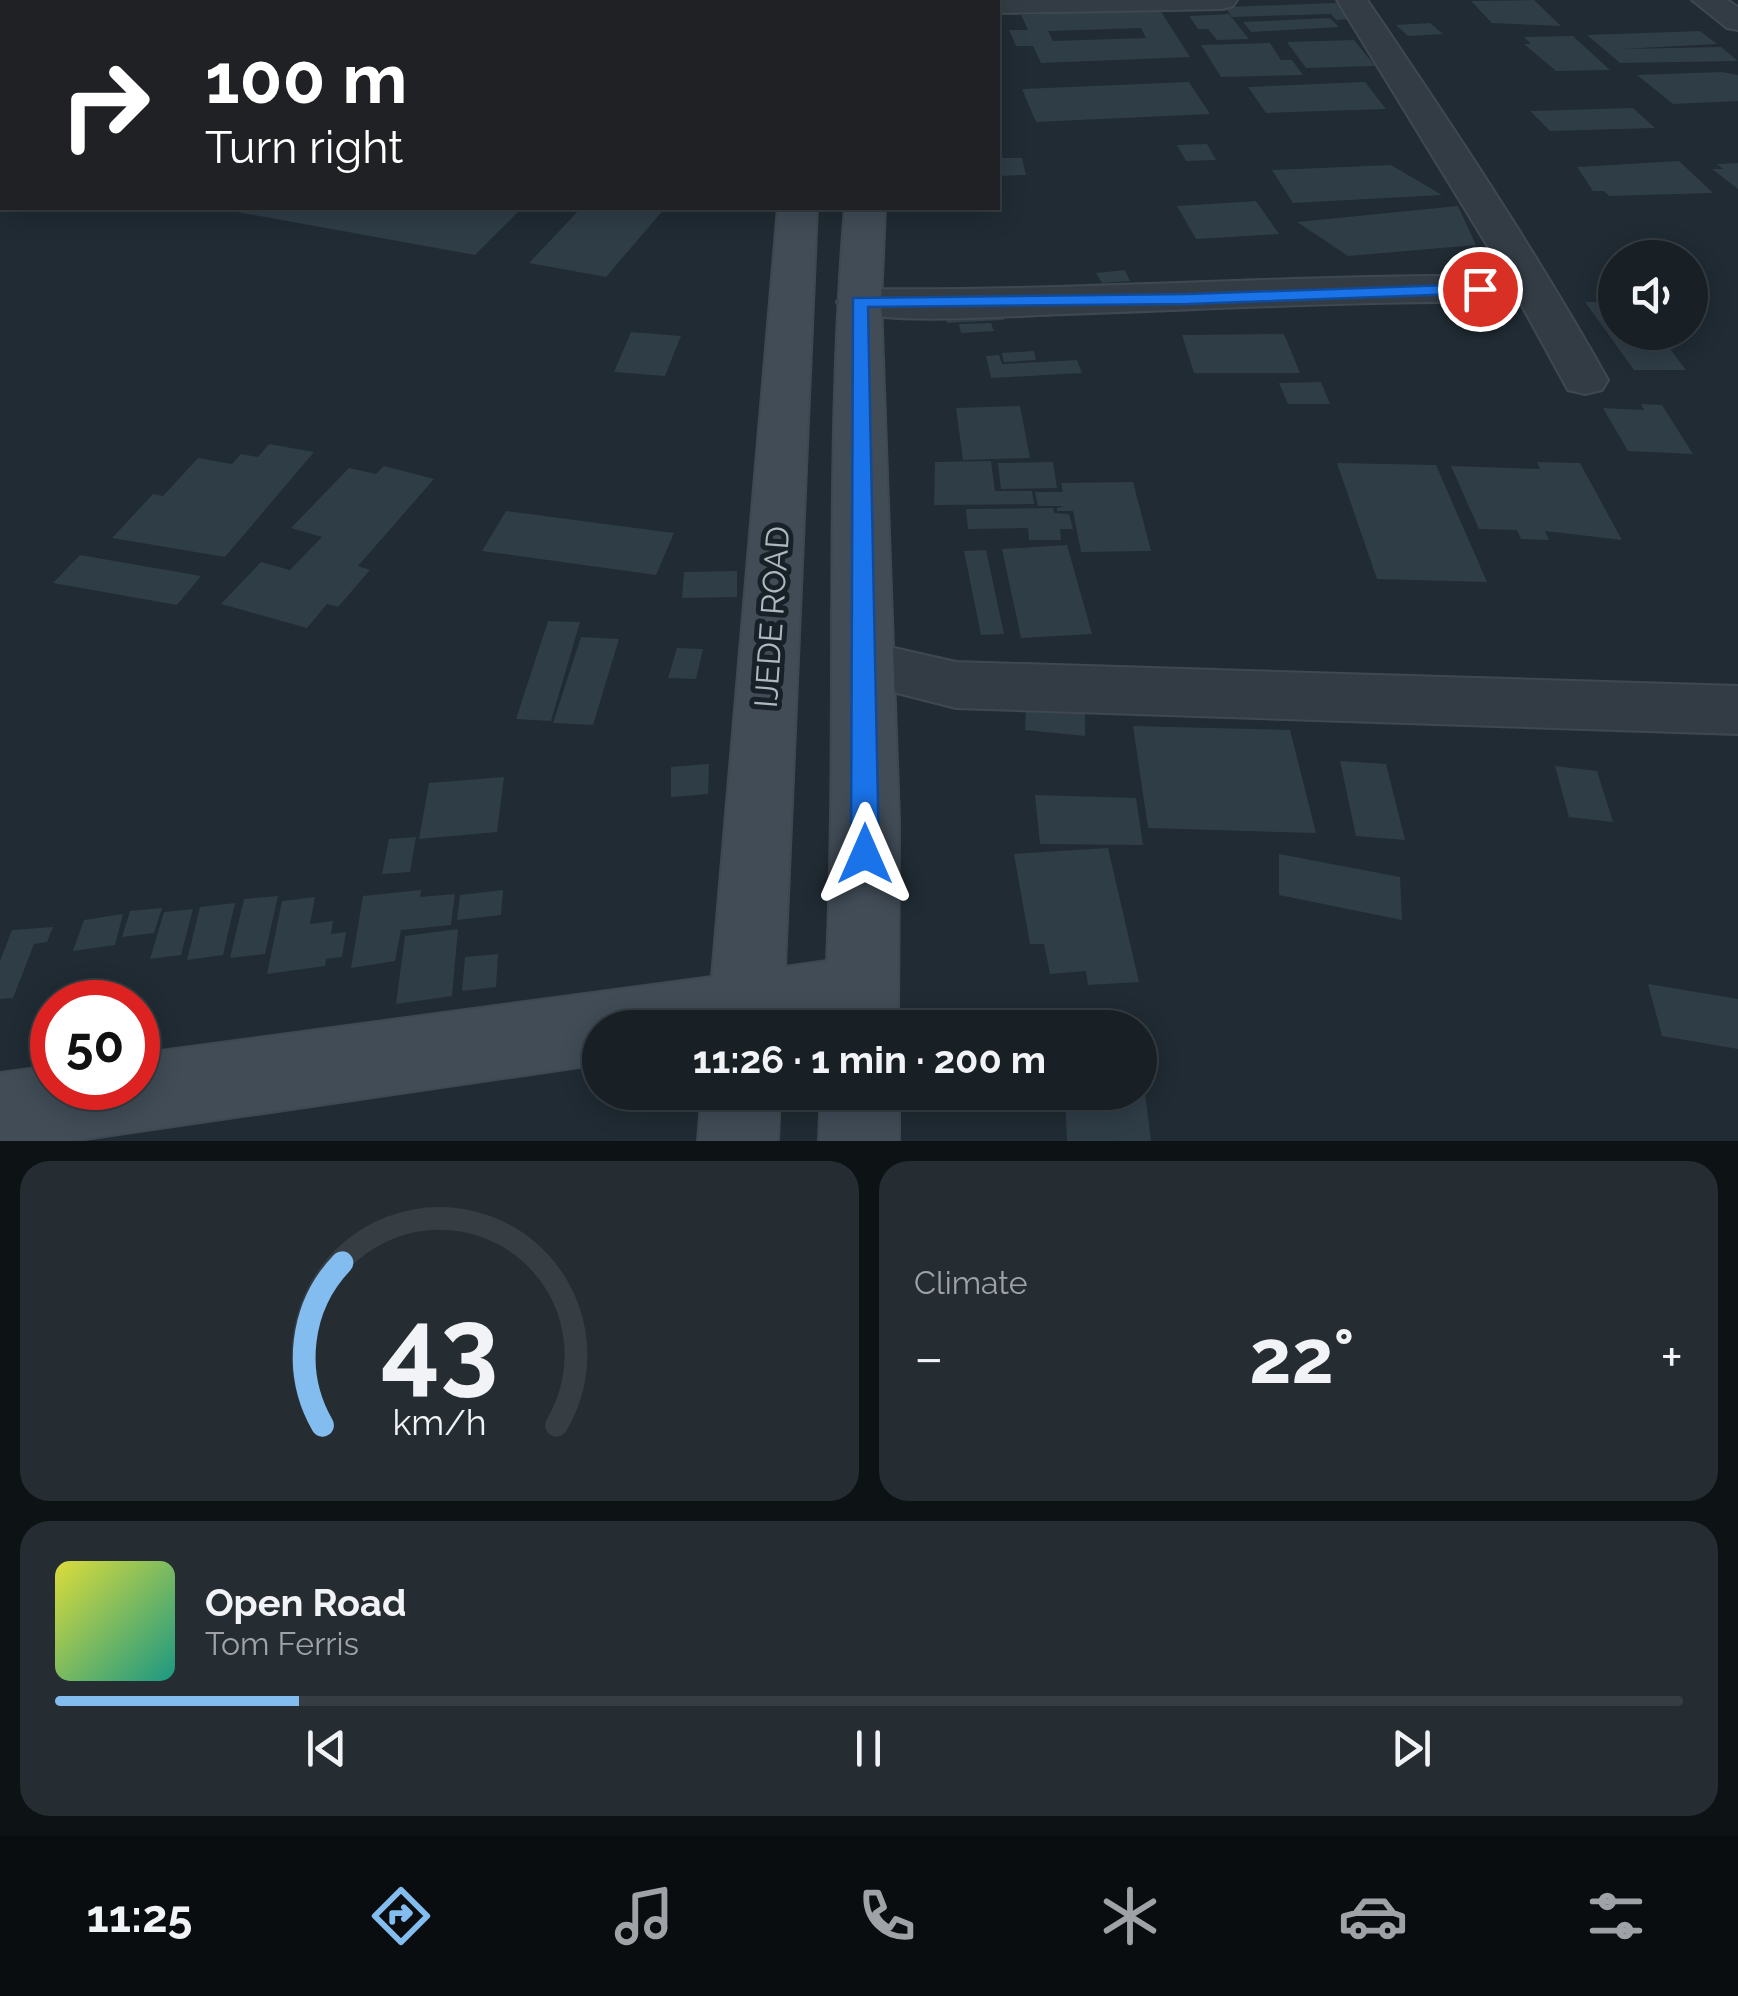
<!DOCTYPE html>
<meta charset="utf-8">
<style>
body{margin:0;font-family:Raleway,sans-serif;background:#252d32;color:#f1f3f6;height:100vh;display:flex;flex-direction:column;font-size:38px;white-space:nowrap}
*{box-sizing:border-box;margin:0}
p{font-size:32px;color:#9fa3a7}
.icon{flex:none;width:55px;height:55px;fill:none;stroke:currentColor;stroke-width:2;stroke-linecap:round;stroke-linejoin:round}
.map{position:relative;height:1141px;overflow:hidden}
.drawer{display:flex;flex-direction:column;gap:20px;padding:20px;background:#0d1215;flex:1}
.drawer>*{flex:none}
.top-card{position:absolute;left:0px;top:0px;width:1000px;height:210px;box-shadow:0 5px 25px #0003,0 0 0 2px #363e43;background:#202124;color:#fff;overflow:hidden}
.controls{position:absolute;left:1598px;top:240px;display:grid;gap:20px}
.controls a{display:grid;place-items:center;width:110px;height:110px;border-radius:50%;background:#182026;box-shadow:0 5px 25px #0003,0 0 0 2px #363e43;font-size:50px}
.speed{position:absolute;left:30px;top:980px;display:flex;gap:20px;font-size:50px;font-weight:700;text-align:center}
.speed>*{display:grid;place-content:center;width:130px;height:130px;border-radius:50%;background:#182026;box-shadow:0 5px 25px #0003,0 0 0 2px #363e43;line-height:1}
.speed .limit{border:15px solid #d22;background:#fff;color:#111}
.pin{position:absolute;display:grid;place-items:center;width:85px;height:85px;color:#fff;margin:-42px;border:5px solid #fff;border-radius:50%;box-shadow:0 2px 10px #0007}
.me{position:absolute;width:110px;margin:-55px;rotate:0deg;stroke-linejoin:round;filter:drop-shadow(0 0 8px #0008)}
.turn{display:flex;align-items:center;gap:35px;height:210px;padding:0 40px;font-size:45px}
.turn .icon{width:130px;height:130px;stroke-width:2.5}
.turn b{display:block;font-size:70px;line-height:85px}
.big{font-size:75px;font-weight:700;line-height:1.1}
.drawer .tile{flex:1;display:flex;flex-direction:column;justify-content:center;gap:15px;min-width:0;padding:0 35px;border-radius:30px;background:#252d32}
.drawer .dial{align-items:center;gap:0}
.dial svg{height:260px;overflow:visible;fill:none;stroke:#363e43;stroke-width:7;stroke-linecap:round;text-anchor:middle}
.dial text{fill:#f1f3f6;stroke:none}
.song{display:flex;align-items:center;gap:30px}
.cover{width:120px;height:120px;border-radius:15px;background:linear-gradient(135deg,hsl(60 70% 55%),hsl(170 70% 35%))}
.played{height:10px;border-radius:5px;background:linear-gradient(90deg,#83bdef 15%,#363e43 15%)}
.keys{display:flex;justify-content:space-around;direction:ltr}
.heat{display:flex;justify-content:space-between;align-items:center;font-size:55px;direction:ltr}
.drawer .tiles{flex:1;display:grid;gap:20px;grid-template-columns:1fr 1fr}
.tile:last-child{grid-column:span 2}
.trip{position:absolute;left:582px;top:1010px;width:575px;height:100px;border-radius:50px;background:#182026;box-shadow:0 5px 25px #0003,0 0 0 2px #363e43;font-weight:700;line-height:100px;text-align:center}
.menu{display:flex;height:160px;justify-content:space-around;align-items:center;background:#0a0d0f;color:#9fa3a7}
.menu .icon{width:70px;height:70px}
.menu .current{color:#83bdef}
.menu b{font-size:45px;color:#f1f3f6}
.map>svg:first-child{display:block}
</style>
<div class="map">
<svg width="1738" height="1141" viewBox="0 0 1738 1141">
<rect width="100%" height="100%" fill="#202b33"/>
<path fill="#2f3d47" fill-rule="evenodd" d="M1534,0l27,26 -69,-3 -21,-22z
M1336,3l14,16 -14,1 -5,-6 -99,3 -7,-10z
M1160,10l30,47 -149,6 -8,-17h-17l-7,-16h19l-7,-15zM1141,28l5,10 -93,3 -5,-10z
M1229,14l20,25 -32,1 -9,-11h-10l-9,-13z
M1330,18l9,9 -88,5 -8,-10z
M1430,23l13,11 -35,2 -12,-11z
M1700,31l17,13 -95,5 99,-2 17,14 -118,2 -33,-28z
M1573,36l37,34 -54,1 -32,-27h7l-7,-7z
M1354,40l21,26 -69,2 -19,-26z
M1270,43l11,17h11l11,15 -82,2 -20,-32z
M1722,72l16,3v26l-65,3 -36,-29z
M1189,82l21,32 -174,8 -14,-33z
M1365,82l21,27 -120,4 -18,-26z
M1633,108l22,20 -105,3 -20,-20z
M1207,144l9,16 -30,1 -9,-16z
M998,158h24l4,17 -28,1z
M1679,161l34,32 -104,3 -5,-5h-11l-16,-24z
M1738,163v26l-26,-20h11l-6,-5z
M1391,165l51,30 -149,8 -21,-33z
M1256,201l23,33 -83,5 -19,-33z
M1458,206l18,39 -128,11 -51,-34z
M215,208h307l-47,47z
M581,208h84l-59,69 -77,-14z
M1125,270l5,11 -28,2 -6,-10z
M1585,302h30v30h42l29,38h-52z
M1001,309l3,11 -57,3 -3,-11z
M991,323l3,8 -33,2 -2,-9z
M631,332l50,4 -16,40 -51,-4z
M1284,334l16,39h-106l-12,-38z
M1034,351l2,9 -32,2 -2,-9z
M999,355l3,9 75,-4 5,13 -91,5 -5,-22z
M1321,382l9,22h-42l-9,-21z
M1641,404l21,1 31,49 -65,-3 -25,-43 41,2z
M1020,406l10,52 -67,2 -7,-52z
M269,444l45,8 -89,105 -113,-19 41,-44 10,2 35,-38 34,6 9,-10 17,3z
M991,461l4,30h37l2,13 -100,1 1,-43z
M1053,462l4,26 -56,1 -3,-26z
M1537,462l43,1 42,77 -77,-9 4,9 -28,-1 -4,-9 -38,-1 -28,-63 89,3z
M1337,463l99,2 51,117 -110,-3z
M384,466l50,13 -76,87 12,4 -32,37 -11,-3 -20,24 -86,-24 40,-42 29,8 32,-33 -31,-9 58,-60 27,6z
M1133,482l18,69 -70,1 -8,-41h-16v-3l7,-2h-26l-3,-14h28l-2,-9z
M1053,508l1,5 15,1 4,15h-13l1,11h-32l-1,-12 -60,1 -2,-20z
M506,511l168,22 -18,42 -174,-24z
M1067,545l25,89 -71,4 -19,-89z
M986,550l18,84 -23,1 -17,-84z
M80,555l121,21 -24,29 -124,-22z
M737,571v26l-55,1 2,-26z
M548,621l32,1 -29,99 -35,-2z
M581,637l38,2 -26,86 -40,-2z
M677,648l26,1 -7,30 -28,-1z
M1026,708l59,6v22l-60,-6z
M1133,726l157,4 26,103 -168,-5z
M1340,761l46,3 19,76 -49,-4z
M709,764l-1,30 -37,3v-30z
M1555,766l42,5 16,51 -44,-5z
M504,777l-7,55 -78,7 10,-56z
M1035,795l101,3 7,47 -103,-1z
M416,837l-6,35 -28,2 7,-35z
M1108,848l31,134 -51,3 -2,-14 -36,3 -6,-30h-14l-16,-90z
M1279,854l121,23 2,43 -123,-25z
M421,890l-1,7 35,-3 -4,31 -50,5 -6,31 -44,7 12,-72z
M503,890l-2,25 -44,5 3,-25z
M278,896l-13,58 -35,4 14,-59z
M315,897l-5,27 23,-3 -2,13 15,-2 -4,25 -16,2 -1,7 -58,8 15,-73z
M235,903l-12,52 -36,5 13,-53z
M162,908l-8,25 -32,4 8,-26z
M193,909l-12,46 -31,4 14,-47z
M123,914l-8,31 -42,6 11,-31z
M53,927l-6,15 -13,2 -21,54 -13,1v-38l12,-31z
M458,929l-6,67 -56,8 9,-68z
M498,954l-2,33 -34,4 3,-34z
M1648,984l90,15v50l-76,-13z
M1062,1020l57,5 -1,3h-56z
M1140,1052l11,89h-84l-2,-49h75z"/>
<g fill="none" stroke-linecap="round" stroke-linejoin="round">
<defs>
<path id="minor" d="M918,0l1,2 -49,-1 1,-1z
M986,0h251l-4,6 -11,3 -224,4v-11h-14z
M1337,0h30c85,125 168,250 241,380l-6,10 -17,4 -17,-4 -48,-88c-152,-2 -304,7 -456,12 -61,2 -164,11 -220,-3l-7,-9 7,-9 15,-4c216,3 431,-15 647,-13z
M1692,0h35l11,7v23l-11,-2z
M863,641l93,21 782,24v48l-782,-26 -114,-29 -9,-16 9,-16z"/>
<path id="secondary" d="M778,208h39l-32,759 42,-6c11,-250 -3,-503 18,-753h40l-4,94 18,518 -1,208h-298v36l-529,77h-71v-68l52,-7v22h86v-34l574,-77z
M702,1092h78l-2,49h-80z
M821,1092h78v49h-80z"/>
</defs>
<use href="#minor" stroke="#3f4850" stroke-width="4"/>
<use href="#secondary" stroke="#3f4850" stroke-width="4"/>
<use href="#minor" fill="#333c44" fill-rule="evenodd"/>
<use href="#secondary" fill="#414c57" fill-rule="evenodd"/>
</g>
<path fill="#1a73e8" stroke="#114b97" stroke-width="2.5" d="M1480,284l8,5 -2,4 -298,11 -320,3 11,547 -4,9 -10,3 -10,-3 -4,-9 2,-556 335,-4z"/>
<g text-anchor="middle" stroke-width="10" stroke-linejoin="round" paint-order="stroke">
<g font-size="32" fill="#adb8c1" stroke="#192128">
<text transform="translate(772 617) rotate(-86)" y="11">IJEDE ROAD</text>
</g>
</g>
</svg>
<div class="controls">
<a><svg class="icon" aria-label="sound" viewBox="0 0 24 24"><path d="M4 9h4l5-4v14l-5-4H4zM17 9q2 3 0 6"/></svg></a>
</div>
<div class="speed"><div class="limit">50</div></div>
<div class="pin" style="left:1480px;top:289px;background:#d93025"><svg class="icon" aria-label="arrive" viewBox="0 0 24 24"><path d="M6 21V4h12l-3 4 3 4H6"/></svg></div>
<svg class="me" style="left:865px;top:854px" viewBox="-20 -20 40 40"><path d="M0-17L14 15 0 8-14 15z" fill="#1a73e8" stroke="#fff" stroke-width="4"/></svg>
<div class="trip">11:26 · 1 min · 200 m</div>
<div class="top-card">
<div class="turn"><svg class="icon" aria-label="right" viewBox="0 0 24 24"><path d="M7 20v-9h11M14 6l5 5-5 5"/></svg><div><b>100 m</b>Turn right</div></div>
</div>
</div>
<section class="drawer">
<div class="tiles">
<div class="tile dial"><svg viewBox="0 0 100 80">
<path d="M14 69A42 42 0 1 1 86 69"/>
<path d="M14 69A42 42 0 0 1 20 19" stroke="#83bdef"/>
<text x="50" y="56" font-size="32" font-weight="700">43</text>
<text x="50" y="72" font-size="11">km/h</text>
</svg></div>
<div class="tile"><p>Climate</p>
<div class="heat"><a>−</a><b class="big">22°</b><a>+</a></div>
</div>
<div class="tile">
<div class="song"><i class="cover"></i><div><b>Open Road</b><p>Tom Ferris</p></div></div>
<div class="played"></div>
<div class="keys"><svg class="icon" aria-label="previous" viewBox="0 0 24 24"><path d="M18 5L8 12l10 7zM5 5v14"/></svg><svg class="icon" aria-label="pause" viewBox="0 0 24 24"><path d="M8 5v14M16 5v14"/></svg><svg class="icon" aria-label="next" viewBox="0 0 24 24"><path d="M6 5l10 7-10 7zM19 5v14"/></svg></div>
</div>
</div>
</section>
<nav class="menu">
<b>11:25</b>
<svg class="icon current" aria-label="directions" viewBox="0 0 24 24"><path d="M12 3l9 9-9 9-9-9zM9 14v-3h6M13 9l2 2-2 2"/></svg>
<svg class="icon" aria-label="music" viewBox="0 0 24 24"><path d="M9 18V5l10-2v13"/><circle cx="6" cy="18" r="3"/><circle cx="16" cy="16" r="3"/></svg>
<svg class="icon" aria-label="phone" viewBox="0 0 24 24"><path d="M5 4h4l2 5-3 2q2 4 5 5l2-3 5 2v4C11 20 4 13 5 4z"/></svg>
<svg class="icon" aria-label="climate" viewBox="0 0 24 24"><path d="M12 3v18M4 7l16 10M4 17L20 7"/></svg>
<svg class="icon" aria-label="car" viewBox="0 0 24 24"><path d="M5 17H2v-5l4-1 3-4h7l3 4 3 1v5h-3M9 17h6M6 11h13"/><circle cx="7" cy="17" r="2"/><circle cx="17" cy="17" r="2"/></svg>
<svg class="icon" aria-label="filters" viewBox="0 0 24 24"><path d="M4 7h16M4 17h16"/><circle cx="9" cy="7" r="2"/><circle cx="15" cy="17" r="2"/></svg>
</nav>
